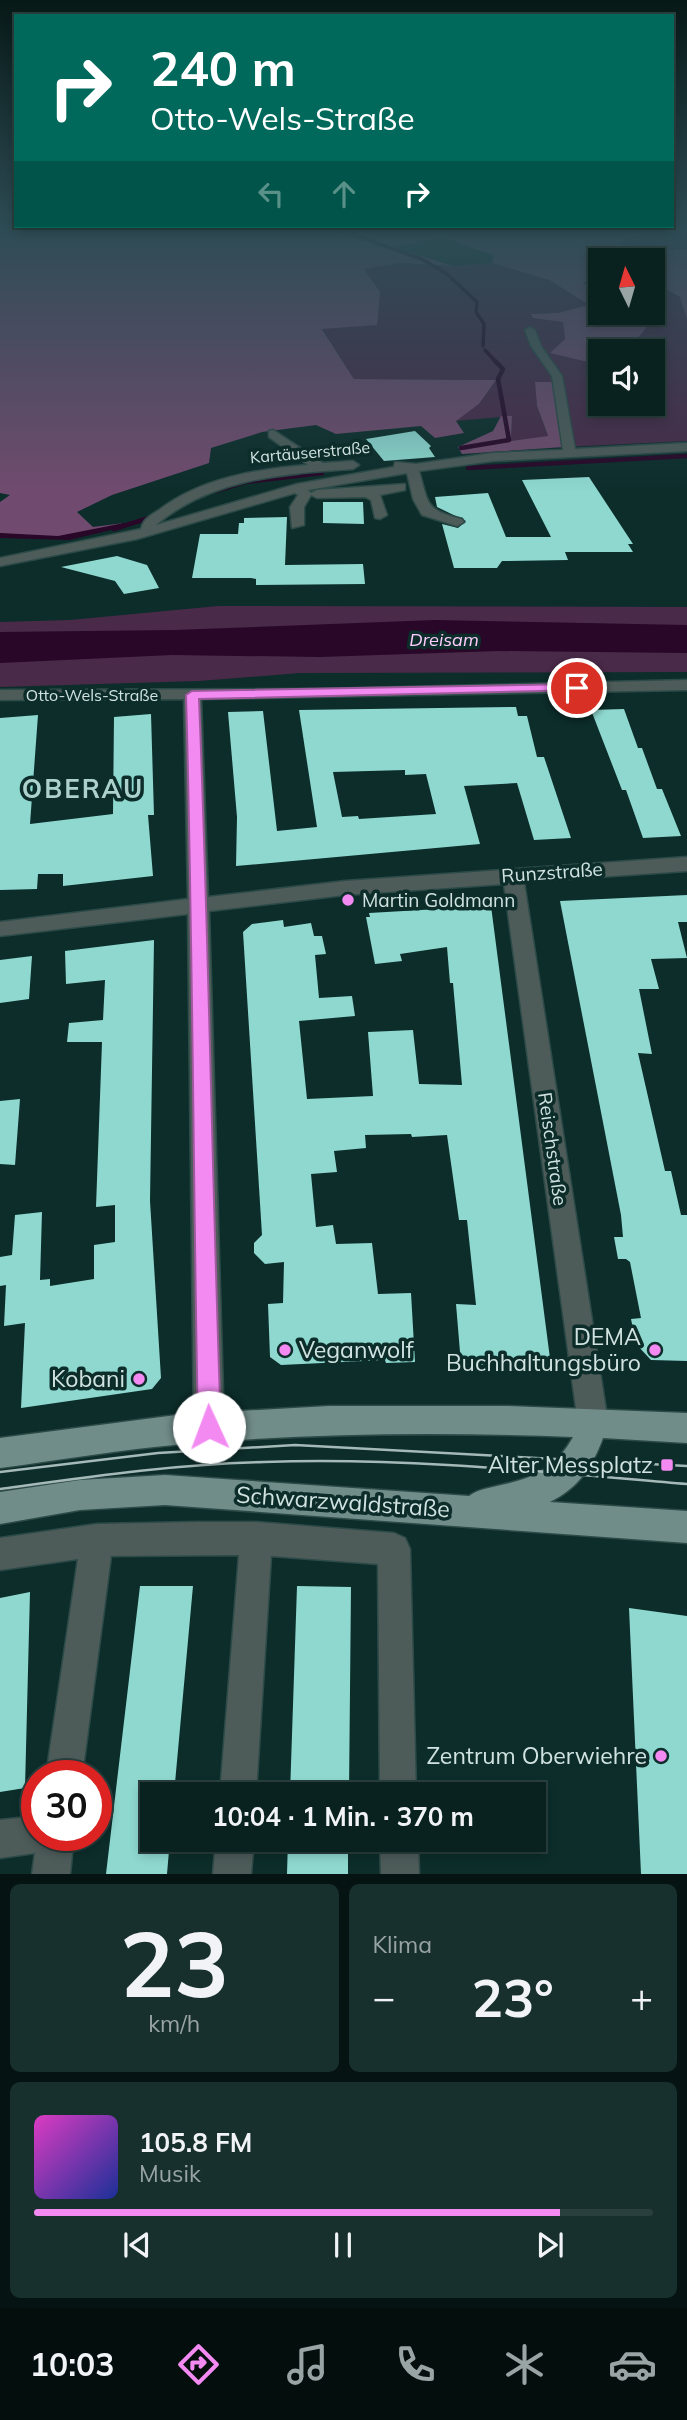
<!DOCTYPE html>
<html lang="de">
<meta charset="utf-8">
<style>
body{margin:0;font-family:Mulish,sans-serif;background:#172f2d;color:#f1f3f6;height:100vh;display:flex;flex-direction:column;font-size:26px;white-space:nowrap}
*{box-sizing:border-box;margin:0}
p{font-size:23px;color:#99a4a5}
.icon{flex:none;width:38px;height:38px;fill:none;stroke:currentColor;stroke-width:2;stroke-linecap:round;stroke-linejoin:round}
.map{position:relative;height:1874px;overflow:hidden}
.panel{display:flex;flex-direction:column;gap:10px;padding:10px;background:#051312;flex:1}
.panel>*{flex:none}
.top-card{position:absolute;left:14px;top:14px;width:660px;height:214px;border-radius:0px;box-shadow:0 4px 10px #0003,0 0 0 2px #293f3e;background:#00695c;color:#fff;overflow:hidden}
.needle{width:46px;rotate:355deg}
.fabs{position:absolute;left:588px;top:248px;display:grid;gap:14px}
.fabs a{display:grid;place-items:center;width:77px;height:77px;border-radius:0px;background:#092220;box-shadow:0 4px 10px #0003,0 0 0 2px #293f3e;font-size:35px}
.speed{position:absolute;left:21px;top:1760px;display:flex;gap:14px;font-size:35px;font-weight:700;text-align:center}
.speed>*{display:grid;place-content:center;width:91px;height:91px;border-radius:50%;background:#092220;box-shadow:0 4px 10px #0003,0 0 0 2px #293f3e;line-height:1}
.speed .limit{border:10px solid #d22;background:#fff;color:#111}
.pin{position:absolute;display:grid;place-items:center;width:60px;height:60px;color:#fff;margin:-30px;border:4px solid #fff;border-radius:50%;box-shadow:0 2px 7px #0007}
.me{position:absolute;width:77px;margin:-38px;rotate:358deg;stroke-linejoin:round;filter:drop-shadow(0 0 5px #0008)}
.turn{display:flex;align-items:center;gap:24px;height:147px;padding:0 21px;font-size:32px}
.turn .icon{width:91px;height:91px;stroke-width:2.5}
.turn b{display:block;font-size:49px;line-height:60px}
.lanes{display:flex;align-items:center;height:66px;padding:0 21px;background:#0003;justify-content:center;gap:35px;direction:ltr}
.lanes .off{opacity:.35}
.big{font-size:52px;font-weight:700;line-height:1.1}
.panel .widget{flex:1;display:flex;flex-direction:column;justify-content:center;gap:10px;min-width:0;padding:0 24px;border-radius:10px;background:#172f2d}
.panel .dial{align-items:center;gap:0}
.dial b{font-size:91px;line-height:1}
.song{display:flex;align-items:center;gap:21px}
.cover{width:84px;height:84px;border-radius:10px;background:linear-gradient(135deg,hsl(310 70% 55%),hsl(230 70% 35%))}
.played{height:7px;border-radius:4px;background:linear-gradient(90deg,#f38af2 85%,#293f3e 85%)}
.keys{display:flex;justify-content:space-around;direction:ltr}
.heat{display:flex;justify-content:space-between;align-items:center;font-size:38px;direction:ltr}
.panel .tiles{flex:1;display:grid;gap:10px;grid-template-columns:1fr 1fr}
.widget:last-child{grid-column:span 2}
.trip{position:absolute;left:140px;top:1782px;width:406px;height:70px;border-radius:0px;background:#092220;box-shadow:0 4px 10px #0003,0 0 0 2px #293f3e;font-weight:700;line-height:70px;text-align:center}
.tabs{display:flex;height:112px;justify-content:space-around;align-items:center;background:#040e0d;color:#99a4a5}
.tabs .icon{width:49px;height:49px}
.tabs .current{color:#f38af2}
.tabs b{font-size:32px;color:#f1f3f6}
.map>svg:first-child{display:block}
</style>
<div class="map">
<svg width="687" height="1874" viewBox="0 0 687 1874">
<rect width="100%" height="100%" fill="#0c2d2a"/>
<path fill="#492a49" d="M687,229v21l-49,-1 -22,-5 26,-14z
M400,263l53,3 39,-3 57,17 41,26 -32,7 -26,1 1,4 30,3 2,18 -14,14 41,10 8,-2v43h53v-52h-27l32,-38 -5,-3v-29l27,15 7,23v121l-123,6 -12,-65h-16l1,24 11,31 -37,4 1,-25 -57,5 24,-17 17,-24 -142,-1 -32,-51 55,-3 -14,-56z
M218,606l469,1v65l-387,1 -101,8 -199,6v-65l70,-2z"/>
<path fill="#704b6f" d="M0,229h648l-31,15 21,5 49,1v70l-7,-23 -27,-15v-21h-53v18l-17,4 17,7v23h59l-33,39h-26v9l-8,2 -42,-10 15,-14 -2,-17 -30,-4 -2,-4 27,-1 31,-8 -40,-25 -57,-17 2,-8 -50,-17 -51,9 60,19 -53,-3 -36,6 16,23 -3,33 -55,4 32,50 142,1 -17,24 -23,17 8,12 -29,5 -14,-12 -85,8 -20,-9 -54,7 -51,16 -2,15 -97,32 -35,17 16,15 31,-4c-39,13 -83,18 -124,10v-31l10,-7 -10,-2z
M535,382h17l12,65 -102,7 -4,-7 35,-16 8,-15h11l-1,25 37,-5 -11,-30z"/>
<path fill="#280728" d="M124,523v4l-55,13 -69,-2v-5l58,3z
M435,620l252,5v28l-189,-2 -178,6 -148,-2 -172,8v-31l175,-2z"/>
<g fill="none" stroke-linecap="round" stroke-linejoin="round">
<path stroke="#280728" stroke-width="3.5" d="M337,229l85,30 25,15 30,28 -1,10 8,12 -1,22
M485,350l12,13"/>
<path stroke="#280728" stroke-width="4.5" d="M461,448l48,-8 -11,-61 5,-10 -8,-8
M468,468l219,-12
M215,491l30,-9 77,-9
M114,529l41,-13"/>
</g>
<path fill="#8ed8d0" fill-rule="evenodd" d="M415,431l16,15 -2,2 6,9 -51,4 -18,-22z
M589,477l44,67h-5l5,8h-68l3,8 -66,1 -5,7h-43l-12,-44 16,4 8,-7 -29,-14 -2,-10 53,-4 18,44h45l-29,-57z
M323,502h40l1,22 -41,-1z
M287,517l-2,48 78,-1 2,20 -109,1v-6l-5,-1h-59l8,-44h38l1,-11h5v-5z
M117,556l30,9 12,23 -35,6 -9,-13 -54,-14z
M516,707l2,9h9l10,41h7l27,81 -37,2 -17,-57 -53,3 16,58 -244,22 1,-49 -9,-105 35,-1 14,120 40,-4 -18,-117zM405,770v5l21,-1 10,40 -77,5 -1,-3 -16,1 -9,-45z
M624,709l14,39h4l15,41h5l19,47 -38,2 -17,-48h-4l-31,-80z
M151,714l3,101h-6l5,61 -90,10v-12h-25l-1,15 -37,1v-172l38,-3 -8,109 83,-10 1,-97z
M687,895v27h-9l9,36 -36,1 8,30h-20l13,65 -14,-1 27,118h6l10,44h6v146l-36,-1 -15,-16 -5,-25 10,-1 -11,-56 -4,-3h-8l-4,-22h9l-2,-22 -61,-314z
M491,906l60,460 -65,-5v4l-25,-1 -5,-60 20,1 -9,-85h-8l-12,-85 -35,2 -1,-3 -46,1 1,13 -32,3 3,21 -26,2 5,53 17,-2 3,19 36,-1 6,51 33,-1 4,69 -29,1 -1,-3 -104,5 -11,-8 -2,-53 15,-1 1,-41 -19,2 -11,-11v-10l8,-8 -19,-303 9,-8 31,-4 1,7 27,-4 3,13h8l4,18 -11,1 4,43 33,-2 3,20 -56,5 8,78 66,-3 -5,-64 45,-2 6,54 43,1 -9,-102h-3l-3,-36 -47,7 2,7 -27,3 -9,-47h4l-1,-4z
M154,940l-4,261 11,177 -9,11 -131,19 4,-85 -21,3 2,-41 -6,1v-29l12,-2 3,-40 27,-3 -2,68 10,-1v7l44,-7v-34l21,-3v-37l-19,2 6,-165h-35l2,-19 34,-3 2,-40 -39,4 -1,-33z
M32,956l-3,43 -29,4v-43z
M20,1099l-5,66 -15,-1v-63z
M140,1586h53l-19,208h-22v45h18l-3,35h-61z
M297,1586l54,1 -2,207h-59z
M30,1592l-5,196 -25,4v-194z
M629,1608l58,8v258h-46z
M288,1839h60v35h-61z"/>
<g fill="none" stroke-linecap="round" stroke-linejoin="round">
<defs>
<path id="minor" d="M530,327l5,3 6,16 21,30 13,73 112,-6v8l-194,10 -74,10c10,34 6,39 43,48l2,3 -7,4 -35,-11 -9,-16 -6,-26 -99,17 3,3 6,-3 88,-6v6l-25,5 7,20 -7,4 -5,-1 -4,-18 -6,-3 -48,1 -6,-3 -7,12v18l-12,3 -2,-21 8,-12 -3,-2 -158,46 -137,27v-8l141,-29c2,-10 10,-14 18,-19 42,-32 98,-41 149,-45l-39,-28v-6l4,-1 50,33 30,-2 6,4 -6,4c-70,5 -141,9 -197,56l141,-41 97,-17 1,-5 21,2 77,-11 70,-3 -11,-74 -21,-30 -6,-16z
M687,680v10l-486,9 7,198 137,-16 342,-24v14l-163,11 84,541 -4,11 -11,4 -11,-4 -4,-11 -74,-539 -159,11 -136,16 15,516 -4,11 -11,4 -11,-4 -4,-11 -6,-513 -188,22v-14l188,-23 -4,-200 -184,1v-10l325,-1z
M197,1522h59l138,11 11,5 5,11 6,245h-36l-2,-230 -107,-8 -15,238h-36l19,-239 -128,1 -29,220h-36l32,-217 -78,11v-32l97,-14z
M37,1816v20h37l-4,38h-38l3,-21 -35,5v-38z
M216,1839h38l-3,35h-38z
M380,1839h38l1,35h-38z"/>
<path id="major" d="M329,1406h179l179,7v30l-84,-5c-11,30 -25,50 -53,64l137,9v32l-522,-38 -85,5 -80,14v-32l80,-12 85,-5 304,21c9,-7 21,-8 32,-11 33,-7 55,-17 72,-48 -129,-5 -260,-4 -388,7 -62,5 -124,16 -185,24v-30l184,-24z"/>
</defs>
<use href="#minor" stroke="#2c4a47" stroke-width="3"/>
<use href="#major" stroke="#2c4a47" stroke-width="3"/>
<use href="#minor" fill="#4d5b59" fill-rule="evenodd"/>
<use href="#major" fill="#718d8a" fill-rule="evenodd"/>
<path stroke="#a5bab8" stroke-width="2.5" d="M0,1472l158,-19 137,-8 392,21
M0,1489c87,-12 175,-25 264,-27 141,-5 282,10 423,22"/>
</g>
<linearGradient id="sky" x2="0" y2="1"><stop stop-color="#071917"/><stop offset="0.47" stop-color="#2e4c55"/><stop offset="1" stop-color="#2e4c55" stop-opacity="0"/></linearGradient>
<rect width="687" height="491" fill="url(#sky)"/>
<path fill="#f38af2" stroke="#9e5a9d" stroke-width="2" d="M577,684l6,4 -2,2 -382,9c10,242 13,485 22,728l-4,8 -8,3 -8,-3 -3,-8c-5,-244 -5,-488 -12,-732l6,-4z"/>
<g fill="#f38af2" stroke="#0c2d2a" stroke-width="2.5">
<circle cx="348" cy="900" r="7"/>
<circle cx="285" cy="1350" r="7"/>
<circle cx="655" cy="1350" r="7"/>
<circle cx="139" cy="1379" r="7"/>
<rect x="660" y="1458" width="14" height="14" rx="3.5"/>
<circle cx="661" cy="1756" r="7"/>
</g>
<g text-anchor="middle" stroke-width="7" stroke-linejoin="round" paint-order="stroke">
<g font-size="16" fill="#d1e3e1" stroke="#0c2d2a">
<text transform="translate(310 452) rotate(-5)" y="6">Kartäuserstraße</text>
<text x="92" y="701">Otto-Wels-Straße</text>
</g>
<g font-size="18" font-style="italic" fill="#ffcdfd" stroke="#0c2d2a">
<text x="444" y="646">Dreisam</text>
</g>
<g font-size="19" fill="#d1e3e1" stroke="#0c2d2a">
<text transform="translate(552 872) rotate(-4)" y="7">Runzstraße</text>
<text transform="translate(553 1149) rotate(82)" y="7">Reischstraße</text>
</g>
<g font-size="19" fill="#d1e3e1" stroke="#0c2d2a" text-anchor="start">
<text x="362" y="907">Martin Goldmann</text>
</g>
<g font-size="23" fill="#d1e3e1" stroke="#0c2d2a" text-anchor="end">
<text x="641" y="1345">DEMA<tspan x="641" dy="26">Buchhaltungsbüro</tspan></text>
<text x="299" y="1358" text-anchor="start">Veganwolf</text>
<text x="125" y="1387">Kobani</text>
<text x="653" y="1473">Alter Messplatz</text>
<text x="647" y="1764">Zentrum Oberwiehre</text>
</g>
<g font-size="23" fill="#d1e3e1" stroke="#0c2d2a">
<text transform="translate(343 1502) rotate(4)" y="8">Schwarzwaldstraße</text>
</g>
<g font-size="26" font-weight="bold" letter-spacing="2" fill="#add1cc" stroke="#0c2d2a">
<text x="83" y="798">OBERAU</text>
</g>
</g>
</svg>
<div class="fabs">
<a><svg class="needle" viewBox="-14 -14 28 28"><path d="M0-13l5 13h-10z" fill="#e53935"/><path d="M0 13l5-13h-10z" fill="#99a4a5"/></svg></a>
<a><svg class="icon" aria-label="sound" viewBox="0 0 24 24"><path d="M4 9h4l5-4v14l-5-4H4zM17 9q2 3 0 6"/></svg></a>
</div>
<div class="speed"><div class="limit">30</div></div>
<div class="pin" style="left:577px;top:688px;background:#d93025"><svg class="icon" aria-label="arrive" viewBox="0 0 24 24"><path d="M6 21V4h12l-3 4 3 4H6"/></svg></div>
<svg class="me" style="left:209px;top:1427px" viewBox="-20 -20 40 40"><circle r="19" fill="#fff"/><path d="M0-13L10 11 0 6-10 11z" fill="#f38af2"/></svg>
<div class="trip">10:04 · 1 Min. · 370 m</div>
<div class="top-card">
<div class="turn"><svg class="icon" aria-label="right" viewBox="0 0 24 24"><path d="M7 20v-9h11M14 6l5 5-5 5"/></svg><div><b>240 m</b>Otto-Wels-Straße</div></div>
<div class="lanes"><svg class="icon off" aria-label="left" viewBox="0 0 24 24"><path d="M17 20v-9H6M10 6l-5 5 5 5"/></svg><svg class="icon off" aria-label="ahead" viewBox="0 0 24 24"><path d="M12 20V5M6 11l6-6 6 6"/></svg><svg class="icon" aria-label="right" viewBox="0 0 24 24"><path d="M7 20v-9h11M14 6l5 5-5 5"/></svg></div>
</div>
</div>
<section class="panel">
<div class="tiles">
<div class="widget dial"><b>23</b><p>km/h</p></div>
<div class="widget"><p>Klima</p>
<div class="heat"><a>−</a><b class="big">23°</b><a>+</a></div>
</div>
<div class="widget">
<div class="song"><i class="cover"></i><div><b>105.8 FM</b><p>Musik</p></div></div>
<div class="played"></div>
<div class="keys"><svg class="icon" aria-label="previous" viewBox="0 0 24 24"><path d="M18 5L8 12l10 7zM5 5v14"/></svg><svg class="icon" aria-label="pause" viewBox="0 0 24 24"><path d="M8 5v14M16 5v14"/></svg><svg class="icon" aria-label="next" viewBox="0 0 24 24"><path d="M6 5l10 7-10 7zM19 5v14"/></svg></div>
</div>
</div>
</section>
<nav class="tabs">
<b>10:03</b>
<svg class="icon current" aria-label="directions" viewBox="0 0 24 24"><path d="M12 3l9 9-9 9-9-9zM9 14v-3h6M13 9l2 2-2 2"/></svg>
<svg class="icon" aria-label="music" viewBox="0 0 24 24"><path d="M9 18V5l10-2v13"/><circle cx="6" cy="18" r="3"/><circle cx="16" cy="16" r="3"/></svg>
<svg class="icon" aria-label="phone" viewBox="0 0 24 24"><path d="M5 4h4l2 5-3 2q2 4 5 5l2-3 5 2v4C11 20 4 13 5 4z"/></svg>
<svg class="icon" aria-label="climate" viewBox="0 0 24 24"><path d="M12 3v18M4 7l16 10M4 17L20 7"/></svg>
<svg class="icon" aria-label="car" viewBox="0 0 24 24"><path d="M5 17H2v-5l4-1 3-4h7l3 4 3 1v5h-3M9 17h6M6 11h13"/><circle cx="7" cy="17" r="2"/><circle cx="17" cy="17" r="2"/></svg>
</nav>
